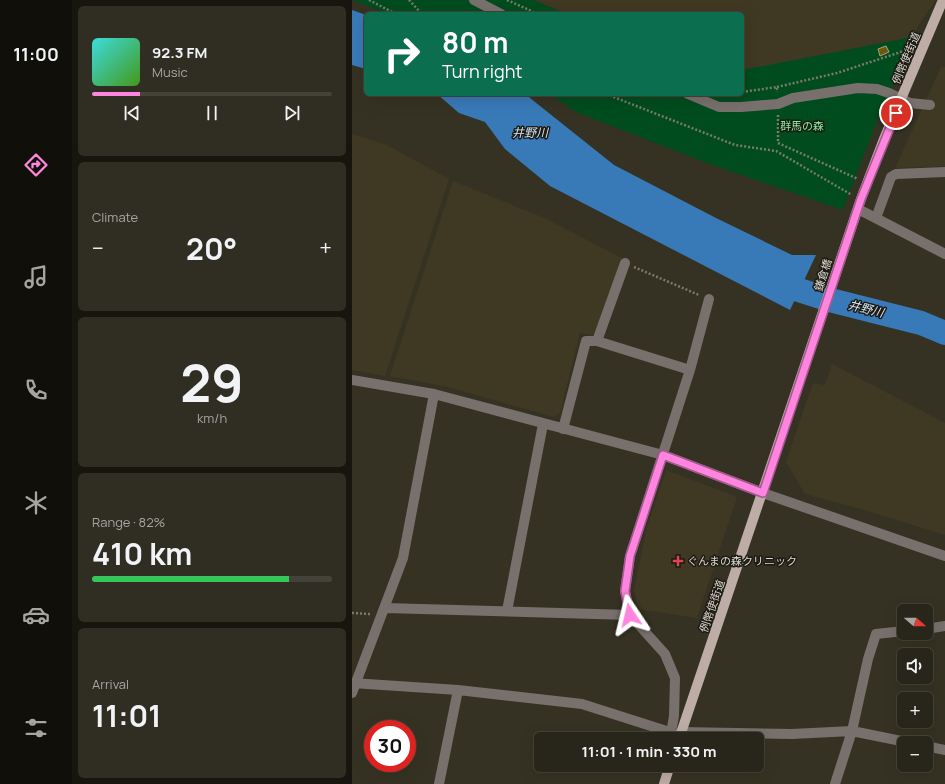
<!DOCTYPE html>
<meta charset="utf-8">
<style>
body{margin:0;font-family:Manrope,"Noto Sans JP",sans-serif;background:#302e23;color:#f1f3f6;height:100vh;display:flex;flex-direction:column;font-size:15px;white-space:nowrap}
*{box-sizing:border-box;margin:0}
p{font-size:13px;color:#a5a5a2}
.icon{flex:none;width:22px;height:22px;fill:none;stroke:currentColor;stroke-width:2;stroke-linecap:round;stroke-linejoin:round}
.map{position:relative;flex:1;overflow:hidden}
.details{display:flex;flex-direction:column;gap:6px;padding:6px;background:#16150e;width:280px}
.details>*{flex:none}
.banner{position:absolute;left:12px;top:12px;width:380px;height:84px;border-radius:6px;box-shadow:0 4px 16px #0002,0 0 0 1px #444339;background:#0b6e4f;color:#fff;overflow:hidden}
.needle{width:26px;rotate:110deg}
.tools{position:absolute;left:545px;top:604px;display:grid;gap:8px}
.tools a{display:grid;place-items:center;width:36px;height:36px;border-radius:6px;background:#28261a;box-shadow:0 4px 16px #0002,0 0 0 1px #444339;font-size:20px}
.speed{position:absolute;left:12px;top:720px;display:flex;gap:8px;font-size:20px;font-weight:700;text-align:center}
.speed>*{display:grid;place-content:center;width:52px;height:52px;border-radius:50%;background:#28261a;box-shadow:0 4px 16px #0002,0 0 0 1px #444339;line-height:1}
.speed .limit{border:6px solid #d22;background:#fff;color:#111}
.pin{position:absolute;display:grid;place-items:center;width:34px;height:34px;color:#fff;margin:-17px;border:2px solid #fff;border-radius:50%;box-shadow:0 1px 4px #0007}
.me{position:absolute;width:44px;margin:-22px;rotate:350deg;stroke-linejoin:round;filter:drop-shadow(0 0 3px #0008)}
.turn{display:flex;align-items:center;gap:14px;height:84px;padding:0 12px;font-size:18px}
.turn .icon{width:52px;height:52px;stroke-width:2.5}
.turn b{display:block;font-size:28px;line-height:34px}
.big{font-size:30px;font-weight:700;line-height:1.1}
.details .card{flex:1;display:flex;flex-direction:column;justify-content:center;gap:6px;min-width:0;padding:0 14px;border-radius:6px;background:#302e23}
.details .dial{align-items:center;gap:0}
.dial b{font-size:52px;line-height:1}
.song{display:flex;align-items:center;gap:12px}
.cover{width:48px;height:48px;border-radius:6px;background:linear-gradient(135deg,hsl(180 70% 55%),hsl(100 70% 35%))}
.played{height:4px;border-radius:2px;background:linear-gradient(90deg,#ff85de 20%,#444339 20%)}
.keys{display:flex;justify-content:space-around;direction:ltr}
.heat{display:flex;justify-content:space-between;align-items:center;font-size:22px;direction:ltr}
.charge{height:6px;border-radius:3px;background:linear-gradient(90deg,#34c759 82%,#444339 0)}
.trip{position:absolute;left:182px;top:732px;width:230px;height:40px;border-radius:6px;background:#28261a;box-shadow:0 4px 16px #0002,0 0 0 1px #444339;font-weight:700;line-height:40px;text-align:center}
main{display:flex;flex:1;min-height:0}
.dock{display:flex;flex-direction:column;width:72px;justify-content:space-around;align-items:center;background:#100f0a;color:#a5a5a2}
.dock .icon{width:28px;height:28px}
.dock .current{color:#ff85de}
.dock b{font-size:18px;color:#f1f3f6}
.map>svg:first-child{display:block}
</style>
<main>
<nav class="dock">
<b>11:00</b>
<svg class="icon current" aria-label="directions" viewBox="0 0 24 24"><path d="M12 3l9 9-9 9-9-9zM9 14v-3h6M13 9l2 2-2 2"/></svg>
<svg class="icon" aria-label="music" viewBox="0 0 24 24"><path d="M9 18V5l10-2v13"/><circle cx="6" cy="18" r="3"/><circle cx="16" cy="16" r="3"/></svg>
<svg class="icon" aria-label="phone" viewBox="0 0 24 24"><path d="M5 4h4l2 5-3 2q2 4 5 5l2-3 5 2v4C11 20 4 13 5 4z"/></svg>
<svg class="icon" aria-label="climate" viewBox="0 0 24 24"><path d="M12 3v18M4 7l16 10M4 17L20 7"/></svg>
<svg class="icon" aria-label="car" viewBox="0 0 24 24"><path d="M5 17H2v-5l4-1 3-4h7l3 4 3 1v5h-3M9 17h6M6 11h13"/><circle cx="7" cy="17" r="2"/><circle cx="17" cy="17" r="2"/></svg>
<svg class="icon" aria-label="filters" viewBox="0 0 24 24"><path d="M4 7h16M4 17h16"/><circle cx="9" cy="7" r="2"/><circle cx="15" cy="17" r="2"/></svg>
</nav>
<section class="details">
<div class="card">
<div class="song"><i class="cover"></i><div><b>92.3 FM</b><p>Music</p></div></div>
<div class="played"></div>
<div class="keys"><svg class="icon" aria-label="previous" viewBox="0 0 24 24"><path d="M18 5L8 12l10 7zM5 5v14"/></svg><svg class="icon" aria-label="pause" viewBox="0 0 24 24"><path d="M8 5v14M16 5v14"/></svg><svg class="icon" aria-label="next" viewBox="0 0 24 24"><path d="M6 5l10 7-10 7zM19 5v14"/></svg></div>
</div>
<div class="card"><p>Climate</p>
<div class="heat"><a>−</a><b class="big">20°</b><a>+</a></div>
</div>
<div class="card dial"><b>29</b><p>km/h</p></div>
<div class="card"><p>Range · 82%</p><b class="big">410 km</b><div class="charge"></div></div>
<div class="card"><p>Arrival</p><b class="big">11:01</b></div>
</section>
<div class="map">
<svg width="593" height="784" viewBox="0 0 593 784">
<rect width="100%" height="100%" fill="#363223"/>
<path fill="#3f3923" d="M182,0h402l-18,26 -5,11 -166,33h-5v-56h-175z
M589,67h4v99l-50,2z
M0,134l35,11 62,34 -64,197 -33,-6z
M101,181l89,36 80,41 -22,63 -8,15 -12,-4 -20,81 -6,4 -110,-31 -54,-10z
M480,364l113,59v112l-77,-24 -63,-17 -19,-32 27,-79 12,2z
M314,470l71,27 -40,121 -58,-9 -5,-18 12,-60z"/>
<path fill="#004c1e" d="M0,0h181l34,14h-178z
M561,37l-36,84 -34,89 -136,-47 -129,-50 -29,-19h193v-24z"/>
<path fill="#387ab8" d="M0,10l14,5v54l-14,-4z
M85,94h88l89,71 102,53 76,37h24l-26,55 -240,-124 -45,-37 -20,-27 -26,-9z"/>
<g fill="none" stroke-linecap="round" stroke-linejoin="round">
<path stroke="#387ab8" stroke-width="24" d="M416,280l62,20 91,23 24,10"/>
</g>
<path fill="#6d5a08" stroke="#a6a290" d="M534,46l3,6 -9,4 -2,-7z"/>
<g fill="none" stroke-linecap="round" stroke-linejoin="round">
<path stroke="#7c796c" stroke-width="2.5" stroke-dasharray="2 2" stroke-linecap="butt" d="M17,0l27,14
M57,0l13,14
M155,0l31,14
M60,14l8,-1
M425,87l60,-14 73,-24
M390,92l35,-5v5
M254,94l129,51 41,6 76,44
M426,115v28l80,36
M282,267l65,28
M0,613l18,1"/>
<path stroke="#78706d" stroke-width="10" d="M122,0l27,14
M336,94l31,13h22l37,-3 15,-6 65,-10 19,1 12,4 21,10 20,2
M506,209l87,45
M524,218l15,-41 5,-3 49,-2
M245,341l28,-78
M0,380l82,14 229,61 100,38 182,63
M211,429l23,-88h11l93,29
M33,608l245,7
M155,611l36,-187
M574,629l19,-3
M0,683l106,7 124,14 94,30
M0,693l51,-135 31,-164
M329,732l111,2 60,-3 59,12
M319,733l3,-17 1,-38 -10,-24 -35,-39 -5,-24 5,-35 60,-186 19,-71
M574,746l19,4
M87,784l19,-94
M483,784l17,-53 16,-72 8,-25 28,-3"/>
<path stroke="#beaca7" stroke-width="10" d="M327,739l182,-540 23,-60 59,-139
M312,784l6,-19"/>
</g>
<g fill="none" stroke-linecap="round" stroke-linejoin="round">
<defs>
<path id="route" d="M278,615l-5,-24 5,-35 33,-101 100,38 98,-294 35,-86"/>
</defs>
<use href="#route" stroke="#a65690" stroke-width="10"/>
<use href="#route" stroke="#ff85de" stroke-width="7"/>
</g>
<path fill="#e0444e" stroke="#1c1a13" stroke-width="1.5" d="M324 555h4v4h4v4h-4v4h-4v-4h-4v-4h4z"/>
<g text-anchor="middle" stroke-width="3" stroke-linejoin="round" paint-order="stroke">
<g font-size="11" fill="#dbd9cf" stroke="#1c1a13">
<text transform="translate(554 58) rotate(-67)" y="4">例幣使街道</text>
<text transform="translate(471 275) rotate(-72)" y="4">鎌倉橋</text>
<text transform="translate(360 606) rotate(-71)" y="4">例幣使街道</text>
</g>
<g font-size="11" fill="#84eb9a" stroke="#1c1a13">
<text x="450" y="130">群馬の森</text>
</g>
<g font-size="11" fill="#dbd9cf" stroke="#1c1a13" text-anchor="start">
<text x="335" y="565">ぐんまの森クリニック</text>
</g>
<g font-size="12" font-style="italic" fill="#d4e5f6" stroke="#1c1a13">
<text x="178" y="137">井野川</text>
<text transform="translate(514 309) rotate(14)" y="4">井野川</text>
</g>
</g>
</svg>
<div class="tools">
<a><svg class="needle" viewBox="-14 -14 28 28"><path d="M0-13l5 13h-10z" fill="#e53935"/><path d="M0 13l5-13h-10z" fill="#a5a5a2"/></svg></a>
<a><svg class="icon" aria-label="sound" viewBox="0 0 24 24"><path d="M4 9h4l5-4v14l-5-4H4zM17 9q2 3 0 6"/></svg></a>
<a>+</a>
<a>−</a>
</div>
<div class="speed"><div class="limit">30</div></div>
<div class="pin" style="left:544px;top:113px;background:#d93025"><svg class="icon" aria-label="arrive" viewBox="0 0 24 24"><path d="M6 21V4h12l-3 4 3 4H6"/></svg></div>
<svg class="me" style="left:278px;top:615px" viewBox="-20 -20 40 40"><path d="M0-17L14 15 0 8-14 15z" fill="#ff85de" stroke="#fff" stroke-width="4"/></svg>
<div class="trip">11:01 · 1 min · 330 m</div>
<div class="banner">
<div class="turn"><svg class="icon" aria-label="right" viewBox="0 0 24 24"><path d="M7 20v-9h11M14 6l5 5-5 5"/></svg><div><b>80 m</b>Turn right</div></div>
</div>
</div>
</main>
